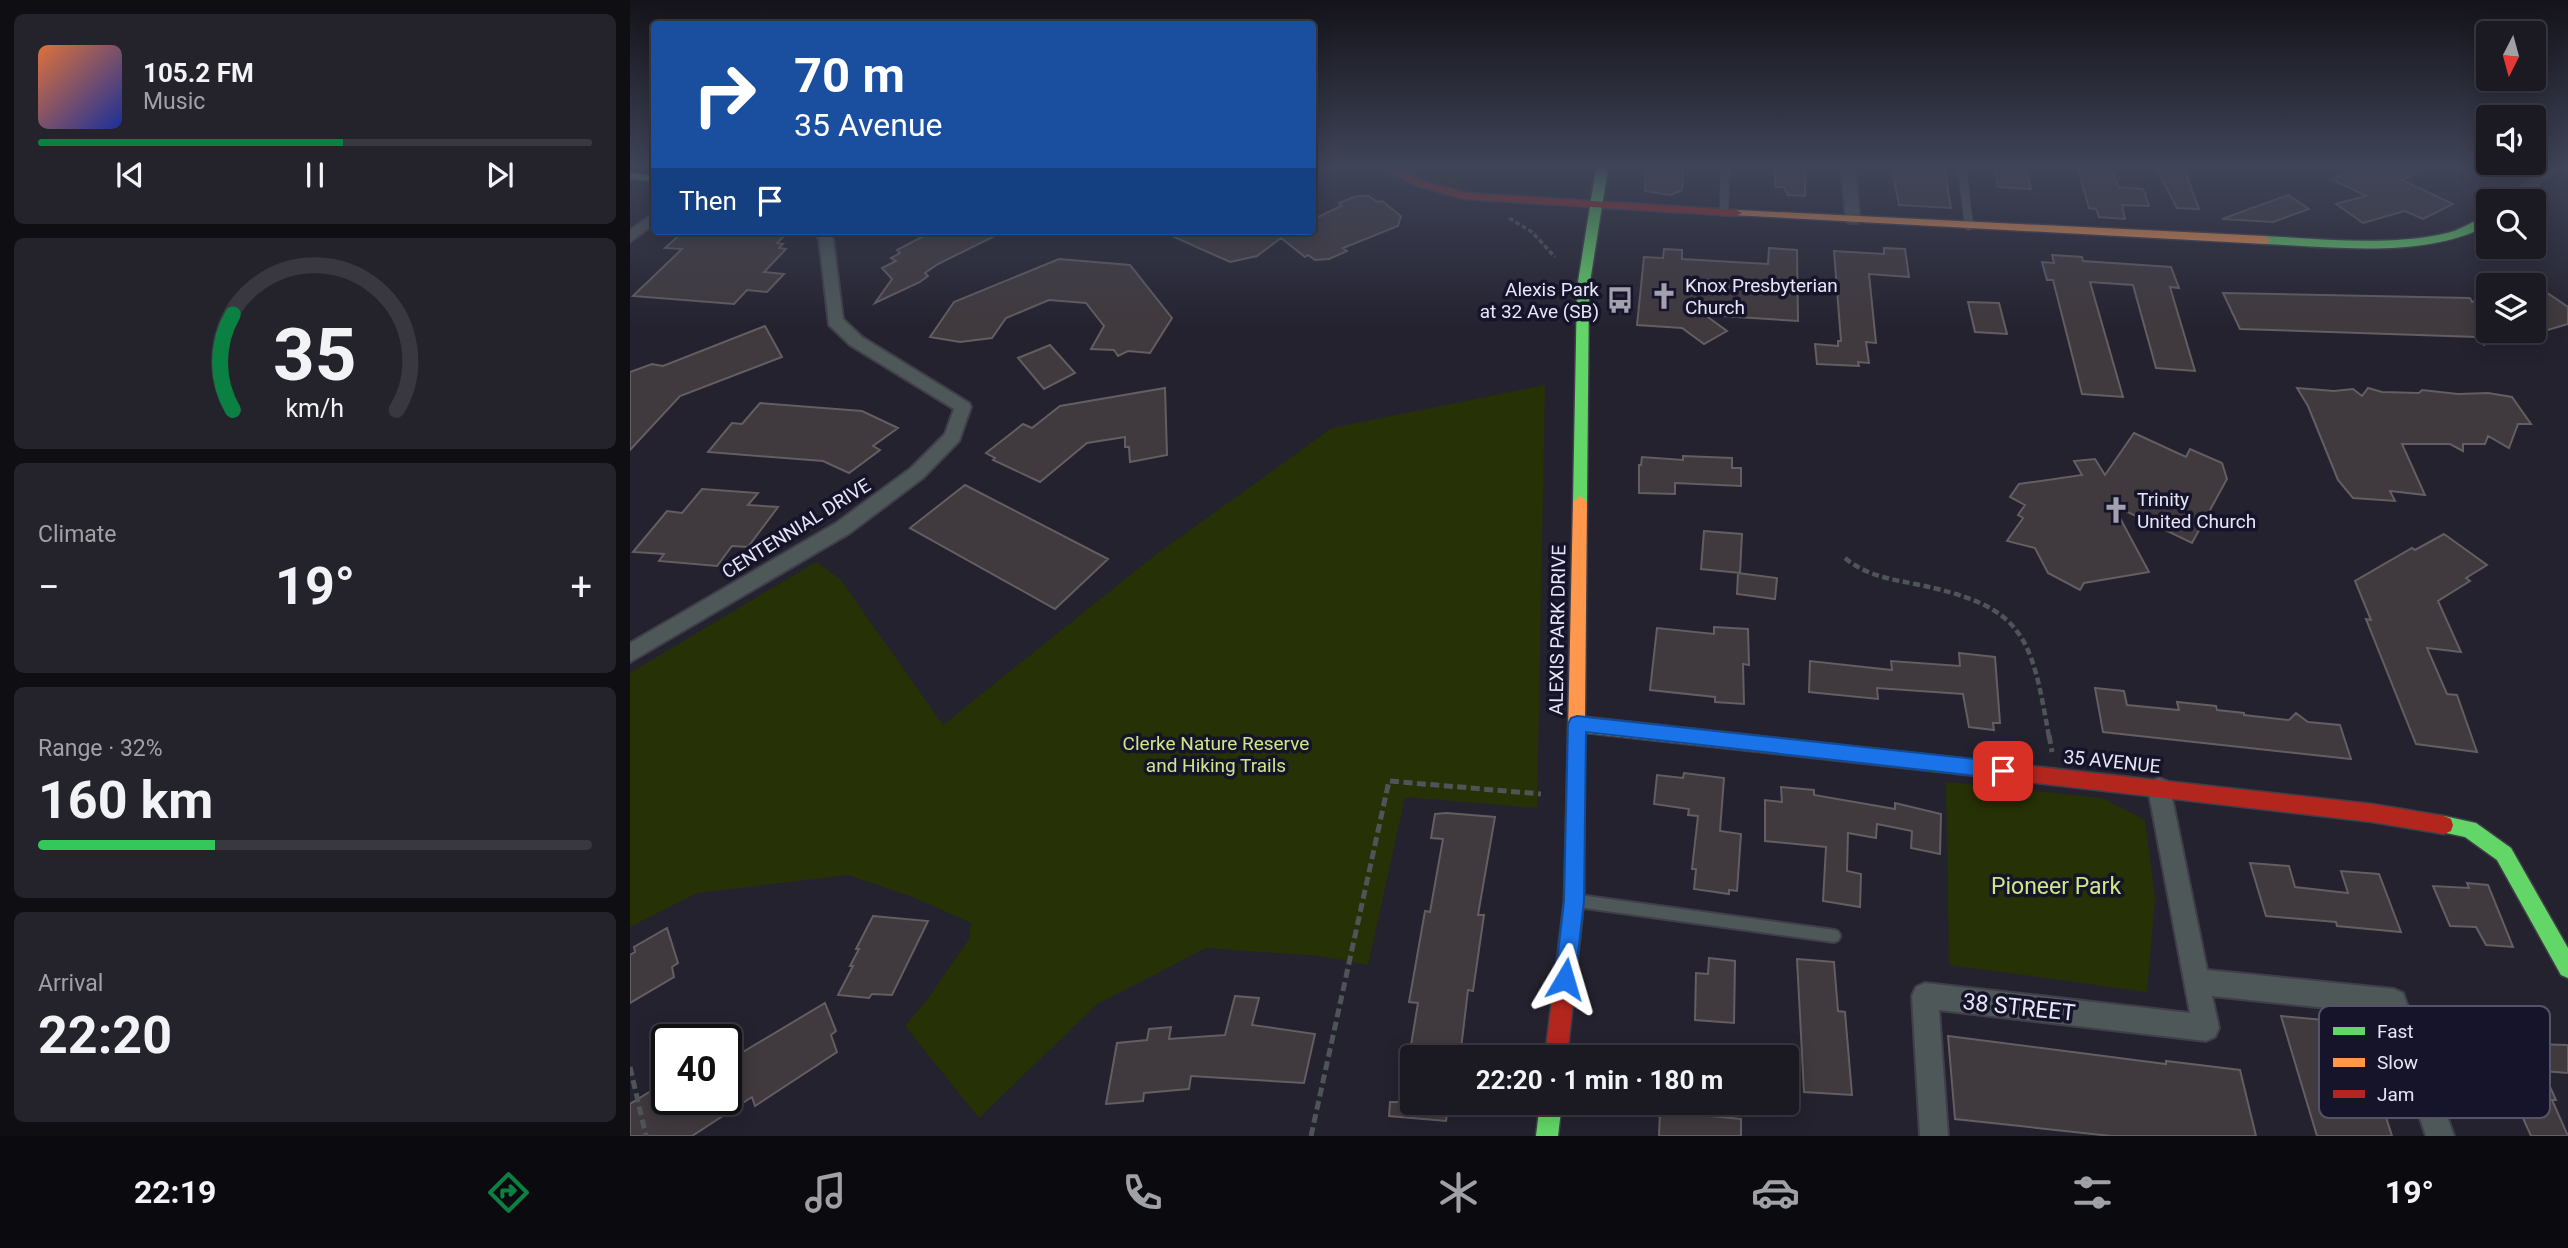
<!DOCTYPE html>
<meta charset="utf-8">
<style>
body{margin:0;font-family:Roboto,sans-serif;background:#24232b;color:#f1f3f6;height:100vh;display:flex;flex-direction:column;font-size:26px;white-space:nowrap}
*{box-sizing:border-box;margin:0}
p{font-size:23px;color:#a0a1a6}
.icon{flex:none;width:38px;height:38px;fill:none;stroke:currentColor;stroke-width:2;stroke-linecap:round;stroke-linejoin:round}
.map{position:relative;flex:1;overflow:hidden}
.drawer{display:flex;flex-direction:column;gap:14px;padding:14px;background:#0f0e13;width:630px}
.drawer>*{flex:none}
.hud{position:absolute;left:21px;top:21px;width:665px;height:214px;border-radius:7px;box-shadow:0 4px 18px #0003,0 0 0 2px #393841;background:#1a4fa0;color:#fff;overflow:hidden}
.needle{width:46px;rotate:186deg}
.tools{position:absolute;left:1846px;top:21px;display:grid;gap:14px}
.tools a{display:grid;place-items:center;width:70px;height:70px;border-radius:7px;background:#1b1a23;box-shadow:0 4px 18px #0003,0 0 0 2px #393841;font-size:35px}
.speed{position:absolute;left:21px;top:1024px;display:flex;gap:14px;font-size:35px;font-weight:700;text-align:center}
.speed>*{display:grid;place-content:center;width:91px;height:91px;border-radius:50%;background:#1b1a23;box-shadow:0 4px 18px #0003,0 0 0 2px #393841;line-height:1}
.speed .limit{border:4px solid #111;border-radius:10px;background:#fff;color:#111}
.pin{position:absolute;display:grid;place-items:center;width:60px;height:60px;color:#fff;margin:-30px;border-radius:14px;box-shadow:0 4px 10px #0006}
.me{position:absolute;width:77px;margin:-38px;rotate:7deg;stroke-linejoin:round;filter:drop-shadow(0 0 5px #0008)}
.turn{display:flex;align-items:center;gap:24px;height:147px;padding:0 28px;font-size:32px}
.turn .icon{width:91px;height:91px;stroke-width:2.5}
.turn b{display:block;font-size:49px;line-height:60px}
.then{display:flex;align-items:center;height:66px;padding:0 28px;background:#0003;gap:14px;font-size:26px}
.big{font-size:52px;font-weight:700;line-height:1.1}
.drawer .widget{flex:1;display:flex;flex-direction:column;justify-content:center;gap:10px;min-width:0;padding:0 24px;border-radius:10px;background:#24232b}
.drawer .dial{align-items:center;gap:0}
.dial svg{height:182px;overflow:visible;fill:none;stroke:#393841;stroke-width:7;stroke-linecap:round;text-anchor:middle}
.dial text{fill:#f1f3f6;stroke:none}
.song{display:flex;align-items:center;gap:21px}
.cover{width:84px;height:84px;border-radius:10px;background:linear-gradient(135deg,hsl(20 70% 55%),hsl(230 70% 35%))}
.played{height:7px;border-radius:4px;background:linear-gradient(90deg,#0b8043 55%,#393841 55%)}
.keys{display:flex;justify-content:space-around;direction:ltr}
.heat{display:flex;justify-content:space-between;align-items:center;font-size:38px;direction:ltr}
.charge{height:10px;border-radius:5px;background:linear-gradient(90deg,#34c759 32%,#393841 0)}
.trip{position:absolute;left:770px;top:1045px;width:399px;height:70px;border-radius:7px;background:#1b1a23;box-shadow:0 4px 18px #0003,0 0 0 2px #393841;font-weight:700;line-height:70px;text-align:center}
.tab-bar{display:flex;height:112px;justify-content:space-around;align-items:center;background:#0b0a0e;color:#a0a1a6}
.tab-bar .icon{width:49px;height:49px}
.tab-bar .active{color:#0b8043}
.tab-bar b{font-size:32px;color:#f1f3f6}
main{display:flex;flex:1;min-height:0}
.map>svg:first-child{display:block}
</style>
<main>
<section class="drawer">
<div class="widget">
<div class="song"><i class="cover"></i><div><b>105.2 FM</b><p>Music</p></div></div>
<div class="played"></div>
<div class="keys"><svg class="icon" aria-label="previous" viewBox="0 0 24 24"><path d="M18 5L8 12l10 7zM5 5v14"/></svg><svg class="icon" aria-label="pause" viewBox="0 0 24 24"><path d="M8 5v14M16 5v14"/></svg><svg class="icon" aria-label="next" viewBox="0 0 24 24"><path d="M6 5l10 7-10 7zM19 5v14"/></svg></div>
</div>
<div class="widget dial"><svg viewBox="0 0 100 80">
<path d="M14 69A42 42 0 1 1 86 69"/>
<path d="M14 69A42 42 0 0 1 14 27" stroke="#0b8043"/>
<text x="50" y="56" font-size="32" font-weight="700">35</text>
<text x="50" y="72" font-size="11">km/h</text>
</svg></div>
<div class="widget"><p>Climate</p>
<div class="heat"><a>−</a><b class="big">19°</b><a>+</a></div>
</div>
<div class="widget"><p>Range · 32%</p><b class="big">160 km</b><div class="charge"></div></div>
<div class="widget"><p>Arrival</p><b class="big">22:20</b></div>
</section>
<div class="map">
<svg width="1938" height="1136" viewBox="0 0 1938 1136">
<rect width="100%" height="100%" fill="#24222f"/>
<path fill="#273106" d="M780,168h55l-7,20z
M915,385l-8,423 -132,-11 -37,168 -48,-9 -114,-8 -109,56 -118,114 -74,-92 22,-26 42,-61 2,-16 -56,-25 -67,-23 -151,18 -67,34v-254l186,-111 24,17 103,146 211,-169 178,-128z
M1316,782l156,16 43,22 10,78 -8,94 -198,-27z"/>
<path fill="#40393d" stroke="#645d61" stroke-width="2" d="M1019,168h34l-1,22 -12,5 -25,-4 1,-22z
M1145,168h30v28l-17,-1 -4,-8h-9z
M1262,168h52l7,40 -52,-3z
M1364,168h31l6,21 -33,-2z
M1448,168l34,2 6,17 25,2 6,17 -27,-1 3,14 -26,-2 -3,-8 -7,-1z
M1526,168h28l15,41 -22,-1z
M1732,168h67l-27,12 51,24 -30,15 -18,-8 -42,12 -27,-19 30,-8 -35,-17z
M1658,195l21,14 -36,13 -51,-3z
M727,196h12l8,6 5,-1 19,15 -3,10 -55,22 4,3 -18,8 -14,1 -7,-5 -3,2 -24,-19 -24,18 -27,6 -69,-31h151v-11l29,-14 -2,-3z
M54,231h95l-4,5h9l-7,7 6,1 -4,4 7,1 -22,23 20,2 -17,18 -20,-2 -13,14 -101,-8 49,-47 -17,-1z
M303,231h72l-67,33 -13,9 3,3 -8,6 -45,21 17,-24 -10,-11 14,-7 -5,-3 9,-5 -3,-3z
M1139,248l28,2 1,71 -93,-6 22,16 -23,13 -22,-16 -45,-3 7,-68 19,1 1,-9 18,1v9l86,5z
M1254,248l21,1 4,28 -40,-3 7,69 -10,-1 3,21 -11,-1 1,4 -42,-2 -2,-20 23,2v-5h3l-7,-90 50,3z
M1422,255l30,2 1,4 88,6 8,21 -9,-1 25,84 -39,-3 -23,-83 -43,-3 33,115 -41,-3 -29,-114h-6l-5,-18 12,1z
M429,259l71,6 42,53 -22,35 -22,-2 -10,5 -4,-6 -23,-1 13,-23 -18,-23 -37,-3 -43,18 -14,20 -32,4 -30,-5 24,-35z
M1904,284l34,23v17l-34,10z
M1593,293l247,5 2,4 16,-5v34l7,7 -11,7 -7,-8 -237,-8z
M1338,302l31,1 8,31 -32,-2z
M135,326l17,31 -102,39 -50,54v-78l22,-8 11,2z
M420,345l25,28 -31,16 -26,-31z
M535,388l2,67 -37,7 -1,-15h-4v-10l-38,6 -47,39 -47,-22 2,-2 -9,-5 37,-29 9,4 28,-22z
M1667,388l37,3 19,-2 9,7 6,-8 14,4 37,1 3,-3 36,4 30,-1 24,4 19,27h-13l-9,24 -21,-12 -3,8h-22v7l-13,-7h-48l23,51 -35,-4 5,10 -42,-3 -15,-18 -30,-74z
M130,403l102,8 36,17 -25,18 7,4 -31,23 -26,-12 -115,-9 24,-29 10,1z
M1504,433l52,24 4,-8 32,14 5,16 -35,64 -79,-38 36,67 -65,11 -4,7 -32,-17 -13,-25 -28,-7 16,-23 -5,-3 7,-10 -15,-8 9,-13 63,-9 -8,-14 21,-2 10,16z
M1053,456l49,2v10h9v18l-66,-3v11l-36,-1v-28h2l1,-8 41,3z
M335,485l143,74 -53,50 -145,-81z
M72,489l56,4 -10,12 30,2 -30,40 -16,-1 -15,20 -58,-5 5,-7 -31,-2 34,-41 15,2z
M1074,531l38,3 -2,39 -39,-4z
M1814,534l43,31 -21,13 4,3 -32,20 23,51 -34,-4 20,46 10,1 20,57 -61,-8 -50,-125 5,1 -16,-39 57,-33 3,2z
M1108,573l39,5 -2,21 -38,-5z
M1084,627l34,2 1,36 -6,-1 1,40 -29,-2v-5l-65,-7 7,-62 57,6z
M1329,653l36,4 5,66h-7l1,7 -25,-3 -6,-33 -86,-6 1,11 -69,-7 1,-31 82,9 -1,-9 69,5z
M1465,688l29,3 3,14 52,5 -2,-8 39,4 1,4 27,3v2l45,5 7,-7 12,9 32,3 11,34 -248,-27z
M1054,773l40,5 -4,53 21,3 -4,57 -8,-1v4l-35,-5 2,-20h-4l6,-53 -10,-1 1,-6 -35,-5 3,-29 26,3z
M1151,787l33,3v5l81,14v-6l46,11 -1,40 -29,-6 1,-17 -35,-7 -1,14 -28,-5 -1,38 14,3 -1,33 -37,-6 3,-54 -61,-6v-41l17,2z
M817,813l48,4 -17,98h6l-11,76 -5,-1 -8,67h-51l9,-54 -9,-1 16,-91 5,1 13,-73 -12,-1 4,-24z
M1620,863l39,3 6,21 53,6 -7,-22 38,3 22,58 -64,-6 -1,-4 -70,-6z
M1837,883l21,2 25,62 -27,-2 -10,-18 -26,-1 -17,-40 36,2z
M243,916l55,5 -36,74 -20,-1 -3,4 -31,-3 15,-29h-3l9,-17h-3z
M37,928l11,35 -6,4 2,10 -44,26v-48l5,-3 -1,-5z
M1079,958l26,3 -1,62 -39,-3 1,-47 12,1z
M1167,959l37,3 4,49 7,1 7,83 -48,-3z
M605,996l24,2 -7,27 63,9 -11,49 -113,-7 -2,13 -45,4 -1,8 -37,3 11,-61 30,-3 2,-11 22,-2 -2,12 56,-4z
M195,1003l11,28 -5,4 6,17 -82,54 -3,-9 -60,39h-62v-32l37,-23v18h59v-37z
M1651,1016l75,7 36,113h-75z
M1858,1034l40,1 4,9 36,1v28l-25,-2 13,29h-4l16,36h-37l-17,-38 4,1z
M1318,1036l218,28v-3l74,9 16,66h-145l-156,-17z
M760,1102h59l-3,19 -57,-5z
M1030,1111l81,8v17h-82z"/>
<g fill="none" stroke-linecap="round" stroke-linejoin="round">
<defs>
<path id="lane-far1" d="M1332,168l7,58
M1094,212l1,-44"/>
<path id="lane" d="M948,901l256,35"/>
<path id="street" d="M1211,168h14l5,52 -2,3h-10l-2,-3z
M1913,168h15l-39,33h-15z
M24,213v11l-24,18v-12z
M185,231h14l4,8 10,80 19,18 107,66 2,4 -12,34 -36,37 -73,55 -220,129v-19l206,-120 75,-55 34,-34 9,-25 -104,-64 -21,-20 -10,-86z
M1529,778l8,3 3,7 37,182 187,19 9,4 51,143h-28l-41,-122 -173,-18 7,32 -4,9 -9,4 -267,-31 9,126h-28l-8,-140 4,-9 9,-4 265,30 -42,-225 3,-7z"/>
<path id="fast" d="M966,168h12l-19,120 -2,214 -7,6 -7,-6 4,-214z
M0,173l24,2v6l-24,-2z
M1858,216v9c-62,34 -154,22 -223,19l-6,-4 6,-4c58,3 121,10 178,-2 17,-3 29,-13 45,-18z
M947,716l382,42 6,2 3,6 -3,6 -6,2 -382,-42 -6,-3 -3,-5 3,-5z
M1814,816l32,7 35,25 57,100v30l-7,-3 -64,-115 -32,-23 -28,-6 -2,-6 2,-6z
M910,1102h22l-4,34h-22z"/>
<path id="slow" d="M1106,210l529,26 6,4 -6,4 -533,-29v-4z
M950,496l7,6 -3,323 -2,6 -7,3 -7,-3 -2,-6 7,-323z"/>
<path id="jam" d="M753,168h14l29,14 40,11 270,17 6,3 -6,3 -271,-17 -47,-13z
M1329,758l413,46 72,12 7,3 2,6 -2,6 -7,3 -72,-12 -413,-48 -6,-2 -3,-6 3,-6z
M945,816l7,3 2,6v76l-17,156h-22l19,-156 2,-76 2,-6z"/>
</defs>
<use href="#lane-far1" stroke="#403e4a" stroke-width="10"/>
<use href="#lane" stroke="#403e4a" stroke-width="16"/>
<use href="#street" stroke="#403e4a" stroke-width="4"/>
<use href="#fast" stroke="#403e4a" stroke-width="3"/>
<use href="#slow" stroke="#403e4a" stroke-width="3"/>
<use href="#jam" stroke="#403e4a" stroke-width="3"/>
<path stroke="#4e5458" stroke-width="3.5" stroke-dasharray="5 2.5" stroke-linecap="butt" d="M879,218l23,14 23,25"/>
<path stroke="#4e5458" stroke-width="4.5" stroke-dasharray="7 3.5" stroke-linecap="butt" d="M1215,558c20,17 45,21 70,26 109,22 116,50 134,153"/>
<path stroke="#4e5458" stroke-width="5" stroke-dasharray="9 4.5" stroke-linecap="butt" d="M1419,735l3,17
M0,1067l16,69
M681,1136l78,-355 152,13"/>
<use href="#lane-far1" stroke="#4e5858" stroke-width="8"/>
<use href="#lane" stroke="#4e5858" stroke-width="12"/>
<use href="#street" fill="#4e5858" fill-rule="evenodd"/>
<use href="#fast" fill="#63d668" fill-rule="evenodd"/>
<use href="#slow" fill="#ff974d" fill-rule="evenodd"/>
<use href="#jam" fill="#b3261e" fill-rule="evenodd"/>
</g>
<linearGradient id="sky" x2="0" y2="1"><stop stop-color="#14131a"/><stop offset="0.51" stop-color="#3f4458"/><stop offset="1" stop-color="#3f4458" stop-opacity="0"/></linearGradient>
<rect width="1938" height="327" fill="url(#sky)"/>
<path fill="#1a73e8" stroke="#114b97" stroke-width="2" d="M947,716l426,46 6,3 3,6 -3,5 -6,3 -417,-47 -2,169 -9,78 -3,7 -7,3 -7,-3 -3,-7 9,-78 4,-177 3,-6z"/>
<defs>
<symbol id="church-bare" viewBox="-9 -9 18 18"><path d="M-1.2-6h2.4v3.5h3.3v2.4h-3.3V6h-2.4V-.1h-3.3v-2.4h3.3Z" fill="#a3a1b0" stroke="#16142a" stroke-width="2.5" paint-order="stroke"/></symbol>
<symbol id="bus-bare" viewBox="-9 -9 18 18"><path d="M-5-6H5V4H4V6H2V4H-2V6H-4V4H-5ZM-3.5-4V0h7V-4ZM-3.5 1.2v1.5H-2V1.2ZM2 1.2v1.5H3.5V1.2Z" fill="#a3a1b0" stroke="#16142a" stroke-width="2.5" paint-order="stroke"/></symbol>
</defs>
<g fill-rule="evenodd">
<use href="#church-bare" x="1015" y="277" width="38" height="38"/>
<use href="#bus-bare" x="971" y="281" width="38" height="38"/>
<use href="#church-bare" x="1467" y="491" width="38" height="38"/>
</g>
<g text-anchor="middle" stroke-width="7" stroke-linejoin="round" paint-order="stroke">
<g font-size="19" fill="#e7e6f6" stroke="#16142a" text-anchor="start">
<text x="1055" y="292">Knox Presbyterian<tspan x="1055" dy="22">Church</tspan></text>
<text x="969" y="296" text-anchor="end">Alexis Park<tspan x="969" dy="22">at 32 Ave (SB)</tspan></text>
<text x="1507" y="506">Trinity<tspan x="1507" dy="22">United Church</tspan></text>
</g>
<g font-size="19" fill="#e7e6f6" stroke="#16142a">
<text transform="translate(166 528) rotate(-32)" y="7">CENTENNIAL DRIVE</text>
<text transform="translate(927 630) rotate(-89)" y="7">ALEXIS PARK DRIVE</text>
<text transform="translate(1482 761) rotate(6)" y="7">35 AVENUE</text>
</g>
<g font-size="19" fill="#cce688" stroke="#16142a">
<text x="586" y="750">Clerke Nature Reserve<tspan x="586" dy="22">and Hiking Trails</tspan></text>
</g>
<g font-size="23" fill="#cce688" stroke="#16142a">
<text x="1426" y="894">Pioneer Park</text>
</g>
<g font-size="23" fill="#e7e6f6" stroke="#16142a">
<text transform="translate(1389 1007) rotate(6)" y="8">38 STREET</text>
</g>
</g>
<rect x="1689" y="1006" width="231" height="112" rx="10" fill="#16142a" stroke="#555367" stroke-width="2"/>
<rect x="1703" y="1027" width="32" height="8" fill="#63d668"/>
<rect x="1703" y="1058" width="32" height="9" fill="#ff974d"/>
<rect x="1703" y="1090" width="32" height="8" fill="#b3261e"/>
<g font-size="19" fill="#e7e6f6">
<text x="1747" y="1038">Fast</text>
<text x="1747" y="1069">Slow</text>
<text x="1747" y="1101">Jam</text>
</g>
</svg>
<div class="tools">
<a><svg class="needle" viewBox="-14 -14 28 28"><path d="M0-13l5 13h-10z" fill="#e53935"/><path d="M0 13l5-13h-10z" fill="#a0a1a6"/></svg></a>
<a><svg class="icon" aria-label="sound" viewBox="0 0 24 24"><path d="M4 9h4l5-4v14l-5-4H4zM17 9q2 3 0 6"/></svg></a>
<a><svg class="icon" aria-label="search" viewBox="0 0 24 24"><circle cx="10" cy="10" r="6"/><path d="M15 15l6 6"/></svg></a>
<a><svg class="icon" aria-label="layers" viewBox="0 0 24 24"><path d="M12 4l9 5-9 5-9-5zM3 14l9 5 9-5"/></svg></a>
</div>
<div class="speed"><div class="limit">40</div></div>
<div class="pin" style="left:1373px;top:771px;background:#d93025"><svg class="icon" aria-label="arrive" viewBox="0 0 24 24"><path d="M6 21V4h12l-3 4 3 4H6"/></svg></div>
<svg class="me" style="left:935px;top:979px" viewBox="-20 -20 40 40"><path d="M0-17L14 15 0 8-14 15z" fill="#1a73e8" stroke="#fff" stroke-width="4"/></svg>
<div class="trip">22:20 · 1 min · 180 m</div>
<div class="hud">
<div class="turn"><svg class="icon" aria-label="right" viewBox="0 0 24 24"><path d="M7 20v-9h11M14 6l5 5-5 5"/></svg><div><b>70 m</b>35 Avenue</div></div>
<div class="then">Then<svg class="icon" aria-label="arrive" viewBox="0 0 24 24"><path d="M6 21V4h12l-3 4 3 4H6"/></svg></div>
</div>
</div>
</main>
<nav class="tab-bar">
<b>22:19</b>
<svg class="icon active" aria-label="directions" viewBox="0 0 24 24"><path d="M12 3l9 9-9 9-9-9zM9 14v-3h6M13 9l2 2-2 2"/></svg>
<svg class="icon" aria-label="music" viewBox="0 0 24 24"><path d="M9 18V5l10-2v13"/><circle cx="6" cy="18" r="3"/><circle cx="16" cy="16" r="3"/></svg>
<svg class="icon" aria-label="phone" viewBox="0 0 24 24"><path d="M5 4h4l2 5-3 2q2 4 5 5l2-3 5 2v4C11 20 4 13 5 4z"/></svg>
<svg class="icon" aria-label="climate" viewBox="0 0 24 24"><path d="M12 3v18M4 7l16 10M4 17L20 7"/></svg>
<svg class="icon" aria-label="car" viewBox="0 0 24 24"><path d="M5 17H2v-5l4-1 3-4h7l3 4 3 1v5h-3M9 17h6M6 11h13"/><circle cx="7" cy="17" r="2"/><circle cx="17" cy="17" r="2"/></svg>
<svg class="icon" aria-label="filters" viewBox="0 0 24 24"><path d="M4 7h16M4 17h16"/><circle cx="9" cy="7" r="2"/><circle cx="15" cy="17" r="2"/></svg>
<b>19°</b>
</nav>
